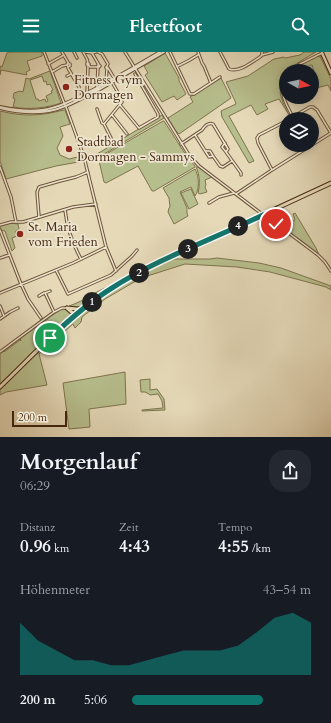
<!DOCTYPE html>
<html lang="de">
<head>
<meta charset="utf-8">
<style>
	:root { --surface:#171b24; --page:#242831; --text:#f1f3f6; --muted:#9ea1a6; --accent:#0f766e }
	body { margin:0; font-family:Cardo,serif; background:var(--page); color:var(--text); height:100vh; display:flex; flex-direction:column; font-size:15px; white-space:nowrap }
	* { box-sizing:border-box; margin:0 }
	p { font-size:13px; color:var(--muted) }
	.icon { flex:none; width:22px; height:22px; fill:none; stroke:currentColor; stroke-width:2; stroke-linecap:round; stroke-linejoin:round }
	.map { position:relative; height:385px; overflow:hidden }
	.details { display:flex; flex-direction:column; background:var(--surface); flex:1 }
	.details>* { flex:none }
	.needle { width:26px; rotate:98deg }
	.tools { position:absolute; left:279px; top:12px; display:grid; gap:8px }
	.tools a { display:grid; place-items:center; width:40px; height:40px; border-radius:50%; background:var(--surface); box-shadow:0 2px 10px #0003; font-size:20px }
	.scale { position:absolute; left:12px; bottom:10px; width:55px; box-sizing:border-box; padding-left:4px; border:2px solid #47280f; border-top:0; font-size:11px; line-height:14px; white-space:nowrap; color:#47280f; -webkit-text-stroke:3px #eee6d1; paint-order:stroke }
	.pin { position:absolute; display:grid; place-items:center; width:34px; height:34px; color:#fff; margin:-17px; border:2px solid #fff; border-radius:50%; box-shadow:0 1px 4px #0007 }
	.km { position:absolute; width:20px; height:20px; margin:-10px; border-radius:50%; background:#222; color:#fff; font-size:11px; line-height:20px; text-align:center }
	.round { display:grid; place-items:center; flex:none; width:42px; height:42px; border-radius:16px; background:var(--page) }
	.head { display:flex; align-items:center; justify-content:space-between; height:68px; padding:0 20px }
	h1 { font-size:22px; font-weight:600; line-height:30px }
	.figures { display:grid; grid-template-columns:repeat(3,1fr); gap:6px; height:68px; padding:4px 20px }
	.figures div { display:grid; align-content:center }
	.figures b { font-size:17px; font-weight:600 }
	.figures small { font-size:11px; font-weight:400 }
	.figures p { font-size:11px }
	.chart { height:112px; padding:8px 20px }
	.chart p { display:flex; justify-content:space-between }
	.chart svg { width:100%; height:72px; margin-top:4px; fill:var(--accent); opacity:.7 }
	ul { padding:0 20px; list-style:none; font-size:13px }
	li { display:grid; grid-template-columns:64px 48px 1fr; align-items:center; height:30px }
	li i { height:10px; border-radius:5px; background:var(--accent) }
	header { display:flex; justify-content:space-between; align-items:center; height:52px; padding:0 20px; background:var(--accent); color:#fff; font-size:18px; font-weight:600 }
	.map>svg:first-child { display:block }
</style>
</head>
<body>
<header><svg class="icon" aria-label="menu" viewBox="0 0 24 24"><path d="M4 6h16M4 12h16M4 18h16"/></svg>Fleetfoot<svg class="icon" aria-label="search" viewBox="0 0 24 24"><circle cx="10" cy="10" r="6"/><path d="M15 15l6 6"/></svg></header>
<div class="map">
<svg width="331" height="385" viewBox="0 0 331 385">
	<rect width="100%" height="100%" fill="#e5d9b8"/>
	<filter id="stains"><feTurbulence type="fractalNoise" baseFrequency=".005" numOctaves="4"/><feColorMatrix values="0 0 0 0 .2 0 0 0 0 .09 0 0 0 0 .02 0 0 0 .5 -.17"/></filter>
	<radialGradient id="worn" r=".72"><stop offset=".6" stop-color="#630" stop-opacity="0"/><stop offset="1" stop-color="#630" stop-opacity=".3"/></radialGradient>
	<!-- green -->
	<path fill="#b7be8d" stroke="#7f734e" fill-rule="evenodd" d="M9,0H42V4L27,9L30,18L26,20L27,23L1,18L0,23V14L2,15L7,1Z
		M304,0H316C306,6 296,11 287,19H286C285,22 283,25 282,28C277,41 283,51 289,63L279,47L265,52L268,57L257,63L251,53L229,64L254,109L249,111L222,65L221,59L236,52L235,49L226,30L248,24L274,7L284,5L285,6L300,3Z
		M165,1L179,26V29L186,42L177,48L174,44L162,50L145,23L148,21L144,14Z
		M320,4L331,27V39L328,33L312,37V19H292C299,12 310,6 320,4Z
		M50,19L61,51C46,56 30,58 13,55L15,47L13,46L14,41L20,39L23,40L26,26L29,27ZM42,24L44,30L46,29L47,33L50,32L53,38L51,39L52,41L46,44L48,49L46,50L45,47L39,49L38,47H36L30,28Z
		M221,26L231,46L179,82L176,79L168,66L193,50L190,45Z
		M64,58H65L70,72L60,75L63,84L57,96L60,103L69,107L82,104L84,109L56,114L6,127L0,109V59C25,65 39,64 64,58Z
		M162,63L164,66L99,105L86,108V106L92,105Z
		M163,69H164L184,100L195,114V115L154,139H152L138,114L106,131L104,130L99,109L101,105Z
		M196,115H199L212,125L205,128L206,133L205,135L207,140L200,142L198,141C200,133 200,123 196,115Z
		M195,117C199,124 200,137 195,144L191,135L180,140L187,156V161L188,164L174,172L168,160L169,156L170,155L169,146L163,136Z
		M191,137L198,152L189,157L181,141Z
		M295,161L316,196L319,203L303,190L281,175L295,168L293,162Z
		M10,171L18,172L19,177L15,180L17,184L12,186L15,196L12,199L5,179L1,178L0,175L1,173Z
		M217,206L259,211L281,216L331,234V238L326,235L270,220L237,215L185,212L141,226L105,247L82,265L81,270L75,276L73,272L39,302L47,333L6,340L0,343V337L51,288L77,264L111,238L134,225L173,207H210Z
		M114,233L83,254L77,255L69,254C85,249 98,237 114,233Z
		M62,257H67L72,261L70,265L0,332V301L3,299L4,300L20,288L21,289L20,286L45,268H47L48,266Z
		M125,320L126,352L89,357L90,375L69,377L63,331Z
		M150,327V338L157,337L164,347L165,358L142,359V358L163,356L162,349L158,342L150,343L149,342L145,340H141L140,328Z"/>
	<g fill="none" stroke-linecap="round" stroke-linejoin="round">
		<!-- stream -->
		<path stroke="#797e75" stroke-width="1" d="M303,19L310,13H312L314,19L312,21"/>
		<!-- minor casing -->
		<g stroke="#6e5439" stroke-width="3.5">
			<path id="minor" d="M44,0L65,53
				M62,0L69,12
				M74,0L77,6
				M83,0L87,7L88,11
				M85,0L92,1L96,0
				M98,0L102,2L108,12L107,14
				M125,0L189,103L199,114L262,162
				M170,0L190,42H194L220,25
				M198,0L202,11L204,14L211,31
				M220,0L229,17C239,21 252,10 260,5L262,3V0
				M92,1L99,13
				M262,3L273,0
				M87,11L89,12L88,13H87Z
				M48,12L64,3
				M67,12H70V14L68,15Z
				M89,13L90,15H97
				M98,13L100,14L99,15H97Z
				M178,14L188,9L198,3
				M68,15V16L79,35V46
				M106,15L107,14V16H106Z
				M108,16L114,26
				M290,19L300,12L322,1
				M52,20L62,14L67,13
				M67,24L71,22
				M286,25C279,41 285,51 293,65
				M106,31L107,16
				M97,35L98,15
				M87,41L88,14
				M120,53L139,76L158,65V62L135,22
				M66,55L84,105L106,195L116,219
				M97,57L102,71L104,72L112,88
				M112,63L127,82
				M289,67L310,55H313L317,58L331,81
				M104,72L122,50L121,46L112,30
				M195,83L209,105L213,104L220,114L223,115L232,109
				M225,91L222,95L226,100
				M181,92L202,78C204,75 208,70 213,72L228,97L226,100L241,121V123
				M206,99H210L213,104
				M0,115L11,145L16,170
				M272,118L258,91L257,86L259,83L261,82L286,69
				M236,142L272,118L331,81
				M209,151L219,145L234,141
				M65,158C67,176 72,191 81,207
				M265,162L270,167L318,203L325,210L331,219
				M39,165L37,140L39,135L60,129L76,125L88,120
				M0,173L11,170H23L73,155L96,152
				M0,178L21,232L28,247L41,266
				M0,206L9,203
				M56,218L68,242L111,223L132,204L137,198
				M50,239L45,241L54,260
				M0,241L73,211L106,195
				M39,244L44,241
				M0,254L4,264
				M0,267L10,260L18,256
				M0,300L54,260L62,256H66"/>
		</g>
		<!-- tertiary casing -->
		<g stroke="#6e5439" stroke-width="4">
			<path id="tertiary" d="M0,55C14,58 28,60 42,58C63,55 80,44 99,35C119,24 140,12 160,0
				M0,56C16,60 32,62 49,59C67,56 83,45 100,37C121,25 143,12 164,0"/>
		</g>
		<!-- secondary casing -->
		<g stroke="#47280f" stroke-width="4.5">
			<path id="secondary" d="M322,1L331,21"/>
		</g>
		<!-- primary casing -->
		<g stroke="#47280f" stroke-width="5">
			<path id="primary" d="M67,256L77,257H81
				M67,256L75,263
				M0,335C27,309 53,281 82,257C106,238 133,224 161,210L331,131"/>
		</g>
		<!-- minor -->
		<use href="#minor" stroke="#eee6d1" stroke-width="1.5"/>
		<!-- tertiary -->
		<use href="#tertiary" stroke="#eee6d1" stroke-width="2"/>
		<!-- secondary -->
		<use href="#secondary" stroke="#eee6d1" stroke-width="2.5"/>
		<!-- primary -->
		<use href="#primary" stroke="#e5d9b8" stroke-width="3"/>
	</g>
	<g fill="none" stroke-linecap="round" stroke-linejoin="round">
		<!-- route casing -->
		<g stroke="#fff" stroke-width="8">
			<path id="route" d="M50,286C69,268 89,250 112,236C159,206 214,187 265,162L267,165L276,172"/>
		</g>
		<!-- route -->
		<use href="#route" stroke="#0f766e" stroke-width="5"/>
	</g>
	<!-- markers -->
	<g fill="#8f2418" stroke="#eee6d1" stroke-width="1.5">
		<circle cx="66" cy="35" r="4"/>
		<circle cx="69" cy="97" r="4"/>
		<circle cx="20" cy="182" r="4"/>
	</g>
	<g text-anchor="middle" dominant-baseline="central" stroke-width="3.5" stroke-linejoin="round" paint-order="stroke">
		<!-- poi labels -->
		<g font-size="13" fill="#47280f" stroke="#eee6d1" text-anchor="start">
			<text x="74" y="28">Fitness Gym<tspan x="74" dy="15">Dormagen</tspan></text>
			<text x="77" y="90">Stadtbad<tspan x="77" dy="15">Dormagen - Sammys</tspan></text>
			<text x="28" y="175">St. Maria<tspan x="28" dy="15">vom Frieden</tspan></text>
		</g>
	</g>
	<rect width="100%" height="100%" filter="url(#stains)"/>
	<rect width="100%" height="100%" fill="url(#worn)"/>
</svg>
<div class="tools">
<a><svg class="needle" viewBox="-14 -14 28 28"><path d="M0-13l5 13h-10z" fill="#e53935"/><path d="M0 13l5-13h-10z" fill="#9ea1a6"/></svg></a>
<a><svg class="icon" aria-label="layers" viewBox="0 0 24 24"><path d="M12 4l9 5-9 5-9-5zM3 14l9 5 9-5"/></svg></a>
</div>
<div class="scale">200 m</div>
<div class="pin" style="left:50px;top:286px;background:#1e9e55"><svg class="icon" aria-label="arrive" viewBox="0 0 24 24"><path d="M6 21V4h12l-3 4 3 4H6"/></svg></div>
<div class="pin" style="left:276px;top:172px;background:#d93025"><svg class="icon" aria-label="check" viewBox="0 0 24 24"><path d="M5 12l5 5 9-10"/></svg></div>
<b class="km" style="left:92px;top:250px">1</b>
<b class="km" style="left:139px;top:221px">2</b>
<b class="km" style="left:188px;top:197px">3</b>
<b class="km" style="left:238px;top:174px">4</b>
</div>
<section class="details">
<div class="head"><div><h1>Morgenlauf</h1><p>06:29</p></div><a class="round"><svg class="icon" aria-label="share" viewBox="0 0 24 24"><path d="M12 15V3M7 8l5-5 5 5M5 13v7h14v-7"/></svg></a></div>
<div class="figures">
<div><p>Distanz</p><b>0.96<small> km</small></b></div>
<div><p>Zeit</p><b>4:43</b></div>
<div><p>Tempo</p><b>4:55<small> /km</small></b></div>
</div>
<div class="chart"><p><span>Höhenmeter</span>43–54 m</p>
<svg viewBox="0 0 160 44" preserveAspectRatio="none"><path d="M0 44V12L10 23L20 29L30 35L40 35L50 38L60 38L70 35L80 32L90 29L100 29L110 29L120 26L130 18L140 9L150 6L160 12V44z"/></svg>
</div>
<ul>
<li><b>200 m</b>5:06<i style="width:73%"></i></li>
</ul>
</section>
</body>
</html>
